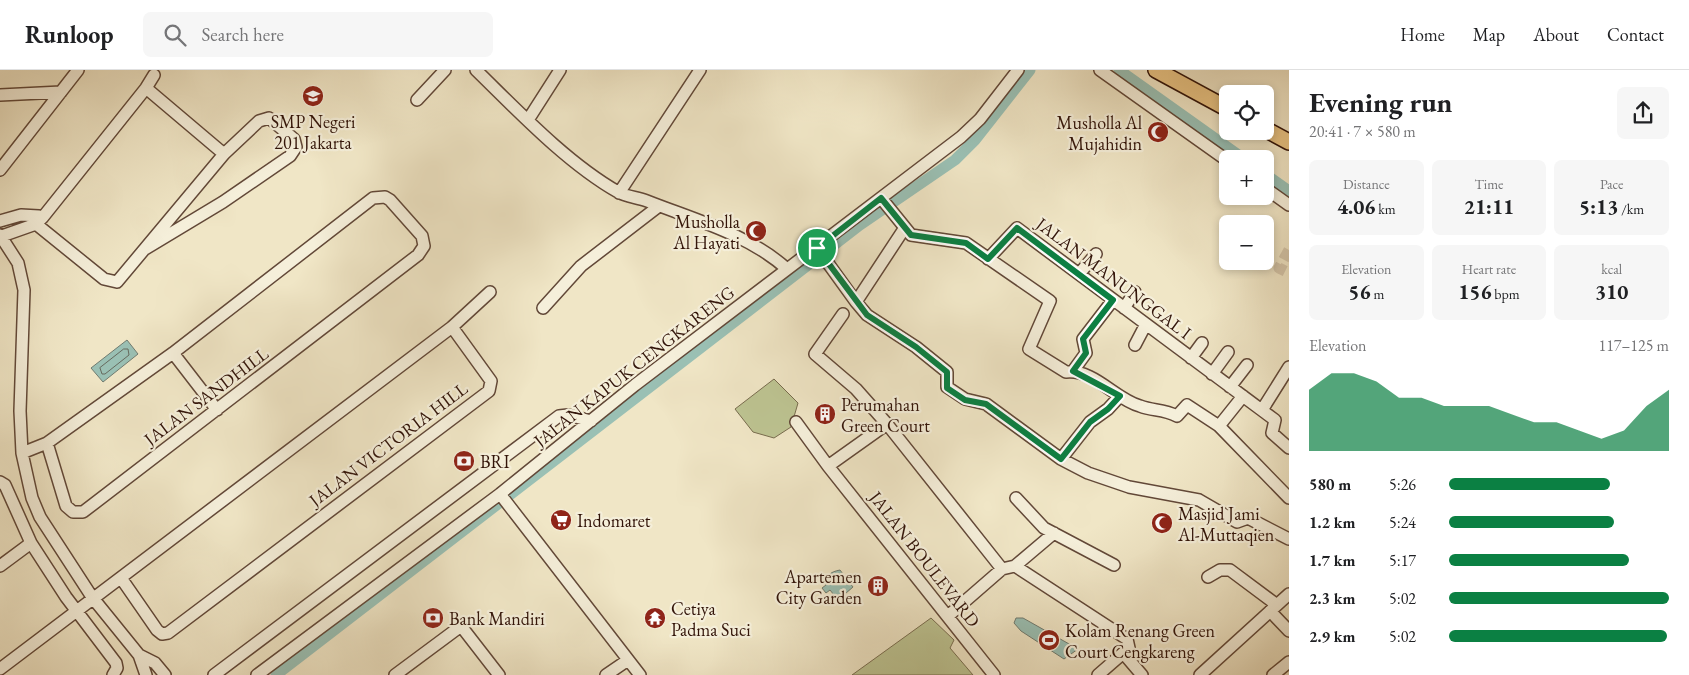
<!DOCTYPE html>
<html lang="en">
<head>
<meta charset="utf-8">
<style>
	:root { --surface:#fff; --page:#f6f6f6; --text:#202124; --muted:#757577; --line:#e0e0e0; --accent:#0b8043 }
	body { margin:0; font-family:"EB Garamond",serif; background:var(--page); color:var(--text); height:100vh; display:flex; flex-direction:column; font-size:19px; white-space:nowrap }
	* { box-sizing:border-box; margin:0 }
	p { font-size:16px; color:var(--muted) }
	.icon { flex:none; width:28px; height:28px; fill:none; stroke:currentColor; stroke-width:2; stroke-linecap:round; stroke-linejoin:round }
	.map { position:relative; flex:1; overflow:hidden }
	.panel { display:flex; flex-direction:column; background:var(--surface); width:400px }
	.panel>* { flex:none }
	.fabs { position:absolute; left:1219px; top:15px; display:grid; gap:10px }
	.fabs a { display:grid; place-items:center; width:55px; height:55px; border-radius:8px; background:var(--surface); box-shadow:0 2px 8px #0003; font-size:25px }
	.pin { position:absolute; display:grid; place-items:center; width:42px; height:42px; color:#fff; margin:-21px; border:2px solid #fff; border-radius:50%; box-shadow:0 1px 5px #0007 }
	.round { display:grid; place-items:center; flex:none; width:52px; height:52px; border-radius:8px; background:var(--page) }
	.overview { display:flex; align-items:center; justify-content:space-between; height:85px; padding:0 20px }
	h1 { font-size:28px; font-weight:700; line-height:38px }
	.metrics { display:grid; grid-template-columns:repeat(3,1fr); gap:8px; height:85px; padding:5px 20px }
	.metrics div { display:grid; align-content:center; border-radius:8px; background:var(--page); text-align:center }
	.metrics b { font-size:21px; font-weight:700 }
	.metrics small { font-size:14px; font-weight:400 }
	.metrics p { font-size:14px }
	.chart { height:140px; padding:10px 20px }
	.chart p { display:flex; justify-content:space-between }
	.chart svg { width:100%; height:90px; margin-top:5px; fill:var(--accent); opacity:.7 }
	ul { padding:0 20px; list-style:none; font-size:16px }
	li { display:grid; grid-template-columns:80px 60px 1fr; align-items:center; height:38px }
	li i { height:12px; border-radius:6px; background:var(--accent) }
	header { display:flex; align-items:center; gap:30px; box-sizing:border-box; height:70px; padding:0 25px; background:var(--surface); border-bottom:1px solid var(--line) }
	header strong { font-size:24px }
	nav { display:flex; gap:28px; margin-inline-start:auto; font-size:18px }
	.search { width:350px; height:45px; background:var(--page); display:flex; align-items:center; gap:12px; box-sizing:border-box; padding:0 18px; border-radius:8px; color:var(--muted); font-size:19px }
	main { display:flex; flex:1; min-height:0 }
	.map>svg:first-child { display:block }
</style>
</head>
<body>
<header>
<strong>Runloop</strong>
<div class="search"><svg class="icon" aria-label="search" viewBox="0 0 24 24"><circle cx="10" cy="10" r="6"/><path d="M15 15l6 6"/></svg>Search here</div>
<nav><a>Home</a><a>Map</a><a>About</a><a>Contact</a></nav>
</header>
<main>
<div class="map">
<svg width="1289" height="605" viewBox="0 0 1289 605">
	<rect width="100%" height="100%" fill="#f0e6c6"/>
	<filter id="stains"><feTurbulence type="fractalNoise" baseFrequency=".004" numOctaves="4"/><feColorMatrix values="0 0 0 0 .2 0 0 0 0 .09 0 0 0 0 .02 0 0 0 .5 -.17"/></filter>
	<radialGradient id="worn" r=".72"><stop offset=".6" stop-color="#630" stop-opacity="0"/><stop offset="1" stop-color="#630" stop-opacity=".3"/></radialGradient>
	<!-- green -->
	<path fill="#bdc492" stroke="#786c4e" d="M774,309L798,333L791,357L774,368L753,362L735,339Z
		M931,548L954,570L950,578L973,605H852Z"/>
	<!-- water -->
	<path fill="#9ac0b4" stroke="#707b70" d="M127,270L138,284L103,312L91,298Z
		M840,500L853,517L838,530L830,520L826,523L822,518L826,515C826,505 830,502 840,500Z
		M1016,548H1023L1078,579L1064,589L1021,561L1014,553Z"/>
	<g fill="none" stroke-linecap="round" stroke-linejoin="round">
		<!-- shore -->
		<path stroke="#666a5e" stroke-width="1" d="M124,279H128L129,285L105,304H102L100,298Z"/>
		<!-- canal -->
		<path stroke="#9ac0b4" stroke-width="11" d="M1119,0L1244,89
			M1265,104L1289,121
			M276,605L860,155L955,90L975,70L1030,0"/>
		<!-- minor-tunnel -->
		<path stroke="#d4c6aa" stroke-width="11" stroke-dasharray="11 5.5" stroke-linecap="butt" d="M1289,180L1279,198L1289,203"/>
		<!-- minor casing -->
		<g stroke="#624838" stroke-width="14">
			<path id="minor" d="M476,0C518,41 567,93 618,122C627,127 637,127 647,131C695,150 748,164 787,199
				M1100,0L1228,91
				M146,18L224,84
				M0,25L61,22
				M417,30L445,0
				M528,50L560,0
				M0,100L78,0
				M1265,118L1289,135
				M619,123L700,0
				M881,128L911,165L966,173L1050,231L1029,279L1066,302C1094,299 1115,329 1140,336C1153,341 1163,339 1177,346L1187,335L1219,356L1289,428
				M33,146L36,154L104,209L117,212L224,84L259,51L269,48L294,69L296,77L290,86L223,132L145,179
				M0,151L21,145L39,146
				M904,159L856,232L867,245L916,277L947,302V317L965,329L986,334L1061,389L1088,403L1129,417L1199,430L1237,452L1248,448L1289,469
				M0,165L18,193L24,220L20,341L22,383L32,428L40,447L92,527L139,585L146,605
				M2,166L36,154L43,147L146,18L154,5
				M817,178L856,232
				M988,189L1017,158L1275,350L1272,363L1289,378
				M1079,204L1096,184
				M543,238L581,196L659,136
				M1124,238L1135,222
				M843,244L815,284L856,319L887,354
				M452,257L490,222
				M1135,275L1146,254
				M173,283L217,340
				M1191,288L1202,273
				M1073,301L1086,283L1083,269L1113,230
				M1212,304L1228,282
				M1230,317L1247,295
				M1262,340L1289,297
				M796,352L828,396L994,605
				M1219,356L1243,326
				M22,383L47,373L173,283L373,128L385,127L390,130L422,166L424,176L418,185L83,442H73L66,436L47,373
				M1061,389L1090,352L1108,339L1120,326
				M828,396L887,354L1002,499
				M0,412L5,415L31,473L66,527L116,593L117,598L113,605
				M500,424L640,605
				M1016,428L1044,458L1114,495
				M0,496L31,473
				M1015,496L1127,569L1129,578L1098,605
				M1208,507L1220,500H1230L1277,535
				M1270,541L1289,561
				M948,546L1002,499L1015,496L1054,463
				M1124,584L1142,605
				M139,585L155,593L165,605
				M0,599L452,257L491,311L489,321L168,563L162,564L157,560L121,508
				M214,605L559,346L568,345L591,351
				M257,605L500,424L635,315L961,67L980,49L1018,0
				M395,605L461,556L499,605
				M606,605L628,590
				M1200,605L1289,524
				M1273,605L1289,592"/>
		</g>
		<!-- major casing -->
		<g stroke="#321409" stroke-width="18">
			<path id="major" d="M1156,0L1228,39
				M1265,59L1289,72"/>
		</g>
		<!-- minor -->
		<use href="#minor" stroke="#f5efda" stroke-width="11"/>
		<!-- major -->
		<use href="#major" stroke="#e8c383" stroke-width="15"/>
	</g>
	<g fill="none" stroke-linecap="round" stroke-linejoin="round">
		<!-- route casing -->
		<g stroke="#fff" stroke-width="10">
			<path id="route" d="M881,128L911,165L966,173L988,189L1017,158L1113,230L1083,269L1086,283L1073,301L1120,326L1108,339L1090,352L1061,389L986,334L965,330L947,318V302L916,277L867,245L817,178Z"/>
		</g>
		<!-- route -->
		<use href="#route" stroke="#0b8043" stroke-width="6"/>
	</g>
	<!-- icons -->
	<defs>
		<g id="school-disc" transform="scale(1.125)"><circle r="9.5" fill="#8f2418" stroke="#f5efda"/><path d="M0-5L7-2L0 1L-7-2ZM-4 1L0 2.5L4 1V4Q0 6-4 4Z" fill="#fff"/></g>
		<g id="mosque-disc" transform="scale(1.125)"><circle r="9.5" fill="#8f2418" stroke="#f5efda"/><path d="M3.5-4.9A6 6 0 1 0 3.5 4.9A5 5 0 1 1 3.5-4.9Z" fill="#fff"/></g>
		<g id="building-disc" transform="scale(1.125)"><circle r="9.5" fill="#8f2418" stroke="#f5efda"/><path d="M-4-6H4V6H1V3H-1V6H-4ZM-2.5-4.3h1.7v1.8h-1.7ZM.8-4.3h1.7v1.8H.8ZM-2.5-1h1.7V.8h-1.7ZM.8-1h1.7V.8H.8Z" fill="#fff"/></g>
		<g id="bank-disc" transform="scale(1.125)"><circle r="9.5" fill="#8f2418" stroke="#f5efda"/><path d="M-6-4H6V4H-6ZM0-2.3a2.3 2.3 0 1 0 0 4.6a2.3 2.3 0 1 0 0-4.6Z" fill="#fff"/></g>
		<g id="supermarket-disc" transform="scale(1.125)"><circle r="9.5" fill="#8f2418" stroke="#f5efda"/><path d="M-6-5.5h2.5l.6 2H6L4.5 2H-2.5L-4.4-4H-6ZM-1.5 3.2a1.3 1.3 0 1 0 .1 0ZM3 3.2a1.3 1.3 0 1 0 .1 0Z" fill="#fff"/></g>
		<g id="temple-disc" transform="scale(1.125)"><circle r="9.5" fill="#8f2418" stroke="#f5efda"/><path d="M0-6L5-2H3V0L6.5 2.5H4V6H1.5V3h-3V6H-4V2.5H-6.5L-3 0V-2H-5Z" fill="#fff"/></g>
		<g id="stadium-disc" transform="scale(1.125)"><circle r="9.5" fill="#8f2418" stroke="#f5efda"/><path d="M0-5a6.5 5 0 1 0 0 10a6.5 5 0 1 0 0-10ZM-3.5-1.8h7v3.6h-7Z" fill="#fff"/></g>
	</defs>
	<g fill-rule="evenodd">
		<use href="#school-disc" x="313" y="26"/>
		<use href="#mosque-disc" x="1158" y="62"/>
		<use href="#mosque-disc" x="756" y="161"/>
		<use href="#building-disc" x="825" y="344"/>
		<use href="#bank-disc" x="464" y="391"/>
		<use href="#supermarket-disc" x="561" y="450"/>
		<use href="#mosque-disc" x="1162" y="453"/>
		<use href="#building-disc" x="878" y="516"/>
		<use href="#bank-disc" x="433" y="548"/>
		<use href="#temple-disc" x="655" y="548"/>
		<use href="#stadium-disc" x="1049" y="570"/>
	</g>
	<g text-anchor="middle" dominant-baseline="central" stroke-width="4.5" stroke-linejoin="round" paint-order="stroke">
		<!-- poi labels -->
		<g font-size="18" fill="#321409" stroke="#f5efda" text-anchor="start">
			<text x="313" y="51" text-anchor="middle">SMP Negeri<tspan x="313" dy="21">201 Jakarta</tspan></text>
			<text x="1142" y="52" text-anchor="end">Musholla Al<tspan x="1142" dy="21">Mujahidin</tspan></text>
			<text x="740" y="151" text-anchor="end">Musholla<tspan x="740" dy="21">Al Hayati</tspan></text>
			<text x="841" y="334">Perumahan<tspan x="841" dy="21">Green Court</tspan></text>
			<text x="480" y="391">BRI</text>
			<text x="1178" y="443">Masjid Jami<tspan x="1178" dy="21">Al-Muttaqien</tspan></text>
			<text x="577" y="450">Indomaret</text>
			<text x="862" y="506" text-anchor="end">Apartemen<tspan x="862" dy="21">City Garden</tspan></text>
			<text x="671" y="538">Cetiya<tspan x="671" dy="21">Padma Suci</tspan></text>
			<text x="449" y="548">Bank Mandiri</text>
			<text x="1065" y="560">Kolam Renang Green<tspan x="1065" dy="21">Court Cengkareng</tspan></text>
		</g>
		<!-- street labels -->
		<g font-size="18" fill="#321409" stroke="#f5efda">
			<text transform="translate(1114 208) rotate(37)">JALAN MANUNGGAL I</text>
			<text transform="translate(634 296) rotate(-38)">JALAN KAPUK CENGKARENG</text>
			<text transform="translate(206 326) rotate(-37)">JALAN SANDHILL</text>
			<text transform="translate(388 374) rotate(-37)">JALAN VICTORIA HILL</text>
			<text transform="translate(925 489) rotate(52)">JALAN BOULEVARD</text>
		</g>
	</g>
	<rect width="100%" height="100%" filter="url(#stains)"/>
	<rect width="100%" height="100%" fill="url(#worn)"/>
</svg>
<div class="fabs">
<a><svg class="icon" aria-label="locate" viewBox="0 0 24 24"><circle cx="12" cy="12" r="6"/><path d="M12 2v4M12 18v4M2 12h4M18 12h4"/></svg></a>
<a>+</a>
<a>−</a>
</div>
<div class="pin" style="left:817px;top:178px;background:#1e9e55"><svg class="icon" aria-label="arrive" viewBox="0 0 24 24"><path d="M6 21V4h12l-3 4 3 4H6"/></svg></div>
</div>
<section class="panel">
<div class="overview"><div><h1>Evening run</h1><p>20:41 · 7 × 580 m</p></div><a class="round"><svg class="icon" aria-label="share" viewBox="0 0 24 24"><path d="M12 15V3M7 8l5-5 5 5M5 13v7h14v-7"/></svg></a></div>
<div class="metrics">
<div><p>Distance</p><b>4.06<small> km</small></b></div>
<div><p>Time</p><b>21:11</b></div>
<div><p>Pace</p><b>5:13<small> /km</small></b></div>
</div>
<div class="metrics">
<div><p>Elevation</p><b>56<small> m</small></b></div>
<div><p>Heart rate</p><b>156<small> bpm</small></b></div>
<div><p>kcal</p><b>310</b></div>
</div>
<div class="chart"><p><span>Elevation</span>117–125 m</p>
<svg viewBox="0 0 160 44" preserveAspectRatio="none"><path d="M0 44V14L10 6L20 6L30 10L40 18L50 18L60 22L70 22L80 22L90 26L100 30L110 30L120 34L130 38L140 34L150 22L160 14V44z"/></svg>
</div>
<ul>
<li><b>580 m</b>5:26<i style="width:73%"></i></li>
<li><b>1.2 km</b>5:24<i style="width:75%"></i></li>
<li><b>1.7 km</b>5:17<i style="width:82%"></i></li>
<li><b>2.3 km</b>5:02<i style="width:100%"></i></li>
<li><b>2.9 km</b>5:02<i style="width:99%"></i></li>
</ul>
</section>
</main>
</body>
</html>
